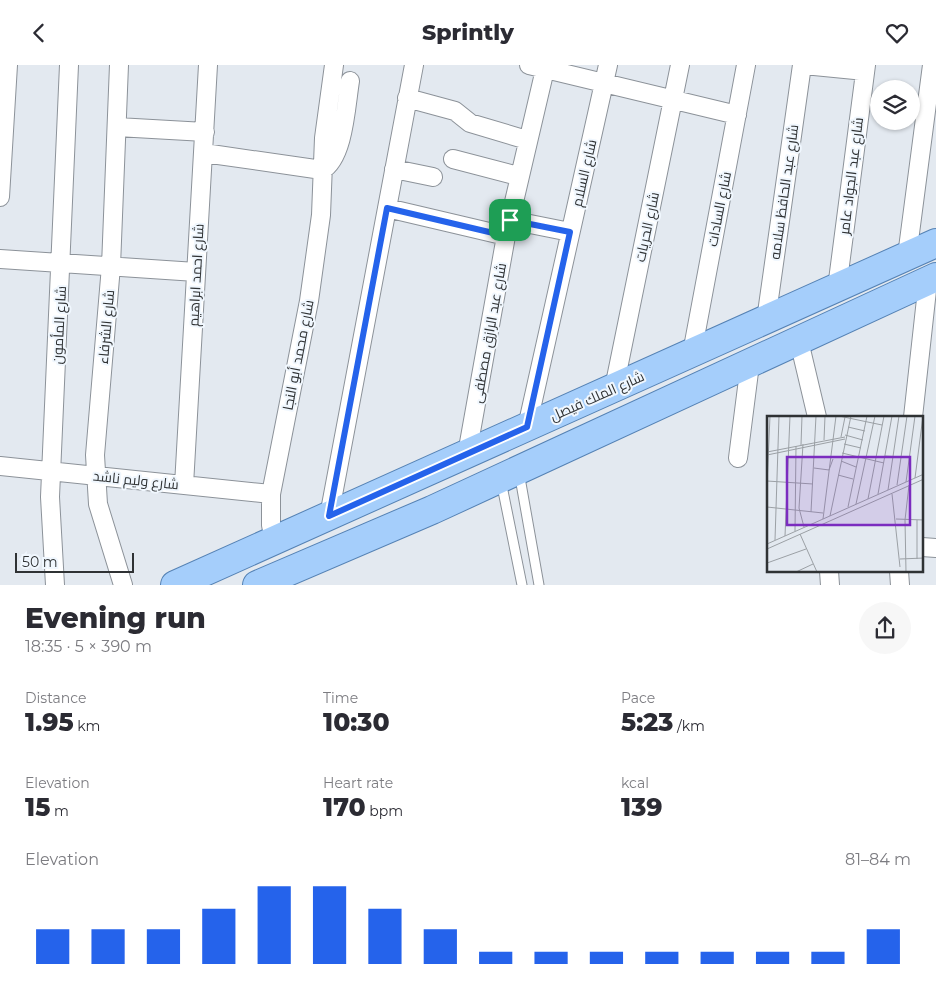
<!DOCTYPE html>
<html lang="en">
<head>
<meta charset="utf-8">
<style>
	:root { --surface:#fff; --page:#f7f7f7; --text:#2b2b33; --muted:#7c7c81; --accent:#2563eb }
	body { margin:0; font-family:Montserrat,Cairo,sans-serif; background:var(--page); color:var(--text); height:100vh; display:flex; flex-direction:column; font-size:19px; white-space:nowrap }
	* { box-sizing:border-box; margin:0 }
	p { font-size:16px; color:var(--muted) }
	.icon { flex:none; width:28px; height:28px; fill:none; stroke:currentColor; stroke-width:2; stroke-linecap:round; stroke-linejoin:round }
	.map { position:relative; height:520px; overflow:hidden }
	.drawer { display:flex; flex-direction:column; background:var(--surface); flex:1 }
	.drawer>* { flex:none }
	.controls { position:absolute; left:870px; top:15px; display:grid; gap:10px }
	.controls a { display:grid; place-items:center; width:50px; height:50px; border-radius:50%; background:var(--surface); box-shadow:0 1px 4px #0004; font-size:25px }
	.scale { position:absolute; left:15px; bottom:12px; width:119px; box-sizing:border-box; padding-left:5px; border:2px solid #2f3234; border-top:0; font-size:14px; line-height:18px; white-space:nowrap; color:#2f3234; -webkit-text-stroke:4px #f0f7fe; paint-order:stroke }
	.pin { position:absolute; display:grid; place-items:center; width:42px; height:42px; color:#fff; margin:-21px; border-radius:10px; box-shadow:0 2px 8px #0006 }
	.round { display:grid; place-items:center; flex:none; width:52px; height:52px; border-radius:26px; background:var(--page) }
	.headline { display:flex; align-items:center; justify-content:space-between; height:85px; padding:0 25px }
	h1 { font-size:28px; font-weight:800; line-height:38px }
	.metrics { display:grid; grid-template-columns:repeat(3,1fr); gap:8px; height:85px; padding:5px 25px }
	.metrics div { display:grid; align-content:center }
	.metrics b { font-size:25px; font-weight:800 }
	.metrics small { font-size:14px; font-weight:400 }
	.metrics p { font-size:14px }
	.chart { height:140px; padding:10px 25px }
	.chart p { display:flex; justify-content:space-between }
	.chart svg { width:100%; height:90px; margin-top:5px; stroke:var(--accent); stroke-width:6 }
	header { display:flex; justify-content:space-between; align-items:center; height:65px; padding:0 25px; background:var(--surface); font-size:22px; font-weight:800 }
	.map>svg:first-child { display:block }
</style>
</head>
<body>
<header><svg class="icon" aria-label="back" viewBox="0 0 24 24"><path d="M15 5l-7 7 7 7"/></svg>Sprintly<svg class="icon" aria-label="heart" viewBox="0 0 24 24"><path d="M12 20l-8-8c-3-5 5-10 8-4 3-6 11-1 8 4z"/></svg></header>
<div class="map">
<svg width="936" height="520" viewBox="0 0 936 520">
	<rect width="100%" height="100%" fill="#e3e9f0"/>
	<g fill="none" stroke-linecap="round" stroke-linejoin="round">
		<!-- lane casing -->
		<g stroke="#8c9299" stroke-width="11">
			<path id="lane" d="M519,407L539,520
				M501,416L522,520"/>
		</g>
		<!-- street casing -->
		<g stroke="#8c9299" stroke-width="20">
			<path id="street" d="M119,0L111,201L95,390L98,439L123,520
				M529,0L737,50
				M804,0L865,6
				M407,33L455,46L470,58L527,75
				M117,62L205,67
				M204,88L322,105C344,93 346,40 350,16
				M453,94L518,111
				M394,104L433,112
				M0,132L8,0
				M387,143L506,171
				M510,155L570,167
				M907,191L932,0
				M0,194L196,207
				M837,223L866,0
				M766,255L802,0
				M799,276L817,352
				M692,288L746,0
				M614,323L680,0
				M913,352L928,216
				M527,362L608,0
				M467,389L506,171L546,0
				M738,393L750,299
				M0,401L271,429
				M184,420L208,0
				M329,451L414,0
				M274,475L271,460V429L309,236L321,150L324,73L334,0
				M922,482L936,483
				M829,506L830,520
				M899,506L900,520
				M55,520L50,432L69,0"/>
		</g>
		<!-- primary casing -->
		<g stroke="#5582b4" stroke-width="30">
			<path id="primary" d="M175,520L936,178
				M257,520L432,445L936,212"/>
		</g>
		<!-- lane -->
		<use href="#lane" stroke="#fff" stroke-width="9"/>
		<!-- street -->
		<use href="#street" stroke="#fff" stroke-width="18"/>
		<!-- primary -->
		<use href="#primary" stroke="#a5cefb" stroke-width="28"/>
	</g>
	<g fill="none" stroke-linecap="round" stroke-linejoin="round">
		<!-- route casing -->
		<g stroke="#fff" stroke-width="10">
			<path id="route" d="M387,143L506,171L510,155L570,167L527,362L329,451Z"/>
		</g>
		<!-- route -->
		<use href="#route" stroke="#2563eb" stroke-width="6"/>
	</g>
	<g text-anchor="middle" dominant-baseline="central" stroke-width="4" stroke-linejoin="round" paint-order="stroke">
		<!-- street labels -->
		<g font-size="14" fill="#2f3234" stroke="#f0f7fe">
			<text transform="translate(584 108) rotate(-77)">شارع السلام</text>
			<text transform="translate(851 111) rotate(-83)">شارع عبد الجواد عامر</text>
			<text transform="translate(784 127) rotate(-82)">شارع عبد الحافظ سلامه</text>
			<text transform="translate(719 144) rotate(-79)">شارع السادات</text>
			<text transform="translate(647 162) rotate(-78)">شارع الحريات</text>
			<text transform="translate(196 210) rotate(-87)">شارع احمد ابراهيم</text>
			<text transform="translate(59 260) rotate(-87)">شارع المأمون</text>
			<text transform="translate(106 262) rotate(-85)">شارع الشرفاء</text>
			<text transform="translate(489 268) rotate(-80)">شارع عبد الرازق مصطفى</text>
			<text transform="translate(298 290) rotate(-79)">شارع محمد أبو النجا</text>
			<text transform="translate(597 331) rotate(-24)">شارع الملك فيصل</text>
			<text transform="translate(136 415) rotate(6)">شارع وليم ناشد</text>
		</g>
	</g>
	<!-- overview -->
	<g transform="translate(767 351)">
		<rect width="156" height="156" fill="#e3e9f0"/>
		<path fill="none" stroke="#9ba0a5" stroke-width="1" d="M72,0L115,9M81,11L98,15M78,19L96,24M74,21L78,1M57,24L58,0M36,28L32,92L37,111M77,28L94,32M34,29L35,0M0,36L78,21M75,37L117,47M0,39L78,23M118,40L134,41M74,45L89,51M47,52L62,54L66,43M71,59L86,63M148,62L156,0M0,65L46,68M139,66L148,0M0,69L3,0M130,69L140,0M121,74L132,0M111,78L125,0M125,78L133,151M101,83L117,0M89,88L108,0M0,91L56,97M81,91L100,0M44,96L49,0M63,100L84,0M56,103L69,0M129,103L157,104M150,104V143M28,115L29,30M33,118L50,156M18,120L23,0M8,124L12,0M0,128L157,58M0,133L157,63M133,143L157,142M0,147L39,133M29,156L46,148M139,156L138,104L142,69"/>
		<path fill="#7b2cbf" fill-opacity="0.15" stroke="#7b2cbf" stroke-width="2.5" d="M20,41H143V109H20Z"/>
		<rect width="156" height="156" fill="none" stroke="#2f3234" stroke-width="2.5"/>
	</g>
</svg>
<div class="controls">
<a><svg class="icon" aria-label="layers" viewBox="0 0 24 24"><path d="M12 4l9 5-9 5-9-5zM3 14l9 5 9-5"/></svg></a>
</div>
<div class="scale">50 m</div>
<div class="pin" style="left:510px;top:155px;background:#1e9e55"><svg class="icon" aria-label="arrive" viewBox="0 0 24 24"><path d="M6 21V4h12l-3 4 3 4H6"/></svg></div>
</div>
<section class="drawer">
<div class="headline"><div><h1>Evening run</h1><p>18:35 · 5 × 390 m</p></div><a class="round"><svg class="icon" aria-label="share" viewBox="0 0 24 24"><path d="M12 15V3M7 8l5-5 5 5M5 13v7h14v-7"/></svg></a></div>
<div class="metrics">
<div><p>Distance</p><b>1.95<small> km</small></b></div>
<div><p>Time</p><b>10:30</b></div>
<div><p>Pace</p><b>5:23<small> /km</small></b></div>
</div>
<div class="metrics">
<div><p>Elevation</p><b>15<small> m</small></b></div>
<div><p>Heart rate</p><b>170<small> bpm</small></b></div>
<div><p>kcal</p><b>139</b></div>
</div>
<div class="chart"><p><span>Elevation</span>81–84 m</p>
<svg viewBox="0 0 160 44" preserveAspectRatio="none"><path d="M5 44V27M15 44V27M25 44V27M35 44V17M45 44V6M55 44V6M65 44V17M75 44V27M85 44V38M95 44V38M105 44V38M115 44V38M125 44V38M135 44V38M145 44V38M155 44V27"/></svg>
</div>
</section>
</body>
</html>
